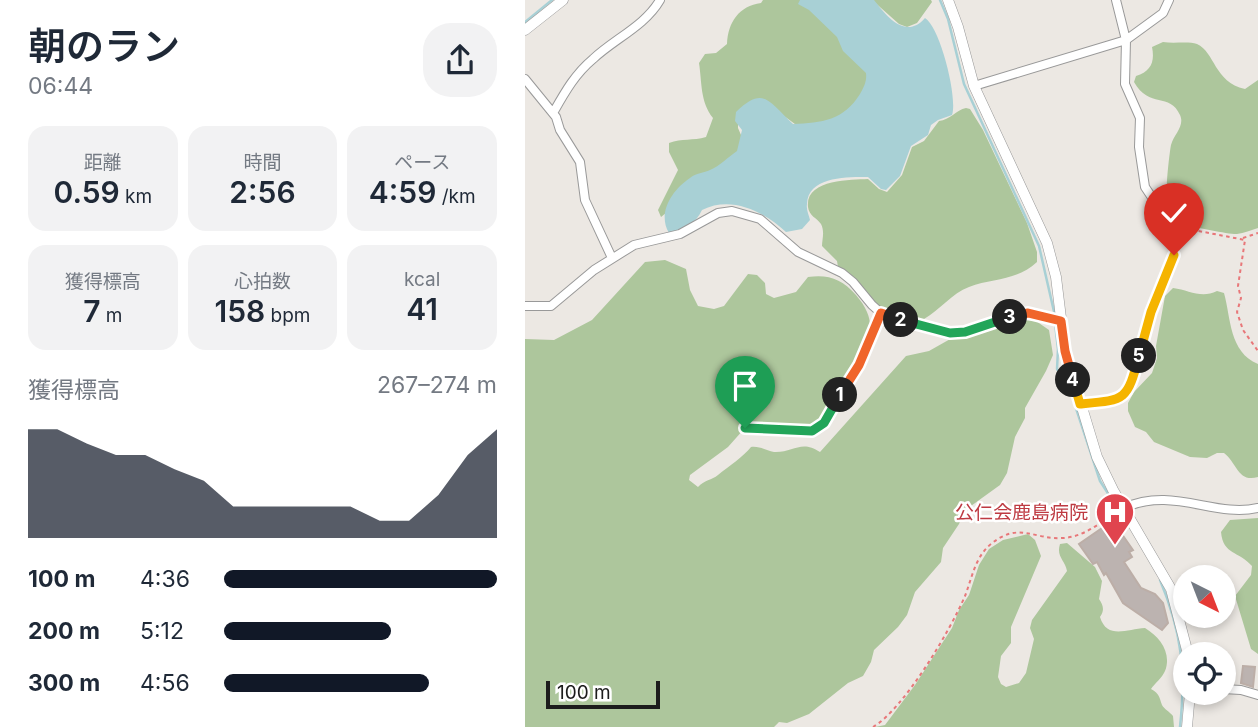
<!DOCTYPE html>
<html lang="ja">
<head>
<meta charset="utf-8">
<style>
	:root { --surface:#fff; --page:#f2f2f3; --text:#1f2937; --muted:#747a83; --accent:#111827 }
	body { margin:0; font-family:Inter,"Noto Sans JP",sans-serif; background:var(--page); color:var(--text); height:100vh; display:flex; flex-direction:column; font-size:26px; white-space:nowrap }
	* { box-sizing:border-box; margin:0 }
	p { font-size:23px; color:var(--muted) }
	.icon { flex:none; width:38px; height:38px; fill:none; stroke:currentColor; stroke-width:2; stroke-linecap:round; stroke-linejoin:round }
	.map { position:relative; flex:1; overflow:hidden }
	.sheet { display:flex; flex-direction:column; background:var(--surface); width:525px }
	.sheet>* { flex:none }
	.needle { width:46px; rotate:138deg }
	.tools { position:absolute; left:648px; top:565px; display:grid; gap:14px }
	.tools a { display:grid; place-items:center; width:63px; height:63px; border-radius:50%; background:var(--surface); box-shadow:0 4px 10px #0003; font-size:35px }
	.scale { position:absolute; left:21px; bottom:18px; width:114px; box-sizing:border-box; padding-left:7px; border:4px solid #1c1c1c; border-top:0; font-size:19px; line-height:24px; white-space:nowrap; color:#1c1c1c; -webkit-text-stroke:5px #fff; paint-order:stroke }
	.pin { position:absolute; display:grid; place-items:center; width:60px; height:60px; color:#fff; margin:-72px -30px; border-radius:50% 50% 50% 0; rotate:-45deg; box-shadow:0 0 7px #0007 }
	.pin .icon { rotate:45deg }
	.km { position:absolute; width:35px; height:35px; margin:-18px; border-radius:50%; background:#222; color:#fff; font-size:19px; line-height:35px; text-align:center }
	.round { display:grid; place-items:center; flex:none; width:74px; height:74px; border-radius:28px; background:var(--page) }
	.headline { display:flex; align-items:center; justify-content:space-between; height:119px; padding:0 28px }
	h1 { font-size:38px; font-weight:600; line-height:52px }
	.figures { display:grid; grid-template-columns:repeat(3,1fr); gap:10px; height:119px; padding:7px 28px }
	.figures div { display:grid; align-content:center; border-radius:18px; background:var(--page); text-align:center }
	.figures b { font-size:30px; font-weight:600 }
	.figures small { font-size:19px; font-weight:400 }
	.figures p { font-size:19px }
	.chart { height:196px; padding:14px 28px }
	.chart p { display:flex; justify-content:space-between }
	.chart svg { width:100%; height:126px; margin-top:7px; fill:var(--accent); opacity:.7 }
	ul { padding:0 28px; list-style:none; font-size:23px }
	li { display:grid; grid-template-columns:112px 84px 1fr; align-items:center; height:52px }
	li i { height:18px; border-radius:9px; background:var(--accent) }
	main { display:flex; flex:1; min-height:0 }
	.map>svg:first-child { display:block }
</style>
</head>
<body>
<main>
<section class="sheet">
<div class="headline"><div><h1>朝のラン</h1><p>06:44</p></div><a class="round"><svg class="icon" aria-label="share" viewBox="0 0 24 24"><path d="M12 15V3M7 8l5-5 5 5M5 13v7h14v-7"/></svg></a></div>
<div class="figures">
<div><p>距離</p><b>0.59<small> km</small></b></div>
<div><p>時間</p><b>2:56</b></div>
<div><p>ペース</p><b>4:59<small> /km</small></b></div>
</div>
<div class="figures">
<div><p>獲得標高</p><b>7<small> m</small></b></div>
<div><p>心拍数</p><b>158<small> bpm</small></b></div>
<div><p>kcal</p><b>41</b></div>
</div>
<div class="chart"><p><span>獲得標高</span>267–274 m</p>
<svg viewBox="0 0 160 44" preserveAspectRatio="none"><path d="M0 44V6L10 6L20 11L30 15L40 15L50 20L60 24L70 33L80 33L90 33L100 33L110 33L120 38L130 38L140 29L150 15L160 6V44z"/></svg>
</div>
<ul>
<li><b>100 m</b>4:36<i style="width:100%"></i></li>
<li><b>200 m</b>5:12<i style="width:61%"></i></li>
<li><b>300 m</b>4:56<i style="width:75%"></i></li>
</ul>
</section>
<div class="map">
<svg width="733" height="727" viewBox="0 0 733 727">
	<rect width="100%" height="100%" fill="#ece8e3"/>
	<!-- forest -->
	<path fill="#adc69c" d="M238,0H278L339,65L344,81L326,111L311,119L274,127L244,105L213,116V128L219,142L213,154L136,217L133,210L153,170L144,152V143C157,138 168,141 181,137L188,118C175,102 177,82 174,63L180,54L191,53L202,44C203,22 214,6 236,3Z
		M347,0H406L407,2L392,23L382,27L374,24Z
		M638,42C649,44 663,41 672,44C690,52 689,82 720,89L733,80V228C726,230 719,233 712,234C708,235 667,227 664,225C658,221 644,195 642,188C641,184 645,149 646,145C649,134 660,126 655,115C645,92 624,109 609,82L611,76C626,71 630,62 627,47Z
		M441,108L445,109L458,130L502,223L512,252V262C492,281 468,278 444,287C427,293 415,310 399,319L391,320L361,312L353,307L329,277L313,267L312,261L297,246C297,239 300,232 296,224C292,218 284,216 283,207C280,179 326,180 343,179L354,189L362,192L377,175L387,147L399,141L414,121C425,120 431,110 441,108Z
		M140,260L161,269L165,290L173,306L189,309L199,306L223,274L232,275L240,283L241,294L249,298L271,292L283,277C303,274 317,279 331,295C361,330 337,350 317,382C309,395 303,408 296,421L288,426L271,429L251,427L241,431L219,429L203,447L165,475L164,480L173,487C179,480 187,480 193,475C203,467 219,456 226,447C236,446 241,451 249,452C268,453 276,439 295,452L381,356L404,351L427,338L450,335L499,320L511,321L524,330L528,355L521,371L500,408V418L490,437L482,473L475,485L439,511L434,524L418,548L416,562L390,592L382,615L373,627L349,650L346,662L338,676L323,683L284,714L262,723L254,722L249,727H0V339L29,340L67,320L120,262Z
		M648,288C664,290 676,299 692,291L699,293C706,318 704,352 733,364V477C713,483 712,463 699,453H692L682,458L665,457L629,442L621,432L610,427L603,411V403L609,392L627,373L632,358L631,346L640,296Z
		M733,518V654L726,649L710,596L726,575L727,566C714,551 698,555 696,532L705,520Z
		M503,534L510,540L516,556L486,627V643L476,656L473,677L476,684L481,687L494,683L501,673L509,639L505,628L507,620L542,571C540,560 531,557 535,544L542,543L570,567L577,581L574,599C578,605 580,610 575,617C582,640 602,629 620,628C635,637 647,653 640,671C637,678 630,683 626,689C635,694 634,697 637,705C639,709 645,712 648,716L649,727H350L360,725L390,685L427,628L434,610L444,595L454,565L464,549L478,540Z"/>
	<!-- water -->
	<path fill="#a8d0d5" d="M275,0H349C362,17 381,40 400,18C415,27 433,98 427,115L413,120L406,125L403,135L386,146L375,176L361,190L356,189L343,177C323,177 283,176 282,204C281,210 284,215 285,220L277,229L261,232C239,212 207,195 177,210C171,224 158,229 144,233C132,213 147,190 165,178C171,173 179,173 185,170C195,166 203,157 212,151L217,130L210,121L211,112C239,85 244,102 268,124C297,123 319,120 335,94C339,87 342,81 341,73L318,51L312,37L284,10L273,4Z"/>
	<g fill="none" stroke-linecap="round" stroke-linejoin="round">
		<!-- stream -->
		<path stroke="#a8d0d5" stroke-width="2.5" d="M415,0L423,19L439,84L514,246L530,316
			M0,22L27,0
			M530,323L533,349L532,369L544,387L575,481L604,526
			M635,580C657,632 661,672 655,727"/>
	</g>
	<!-- building -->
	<path fill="#bcb3b0" stroke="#bcaea7" stroke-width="2" d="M590,519L597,528L594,530L608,550L604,552L607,557L599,562L616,588L630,594L638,603L643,623L637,630L598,603L581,573L579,575L572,562L568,564L554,544Z
		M718,666L730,667L728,687L716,683Z"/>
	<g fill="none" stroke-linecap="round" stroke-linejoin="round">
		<!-- minor casing -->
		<g stroke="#999" stroke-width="10">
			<path id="minor" d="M0,79L31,117L35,130L55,162L60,200L87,258
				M449,86L601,40L638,13L644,0
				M28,113C40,92 50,74 68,59C89,39 120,26 135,0
				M0,306H26L69,270L109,245L155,234L193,213L207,211L235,219L273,252L317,273L328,282L347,305L356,313L366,317L425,333L440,332L493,314L503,313L536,321
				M555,404C575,402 591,403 605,388L627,312L649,255V241L644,223L620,187L614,147L615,118L600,84L601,40L591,0
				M599,508C648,486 689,518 733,508
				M698,689L716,690L733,695"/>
		</g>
		<!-- tertiary casing -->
		<g stroke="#999" stroke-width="11">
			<path id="tertiary" d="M423,0L433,27L449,86L522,243L531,277L540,351L572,457L588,490L646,589L663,654
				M0,30L38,0
				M662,727L665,693"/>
		</g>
		<!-- path -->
		<path stroke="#e87779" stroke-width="2" stroke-dasharray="3.5 3.5" stroke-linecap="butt" d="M653,227L720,240L713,286L716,298L712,312L718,330L733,351
			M718,238L733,233
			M217,432L223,427C240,429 271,435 288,431C308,425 344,341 353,321
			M348,727C379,709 425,631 440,596C447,578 450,557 466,544C494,521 509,540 538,538C558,537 574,524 590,513"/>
		<!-- minor -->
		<use href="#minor" stroke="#fff" stroke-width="8"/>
		<!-- tertiary -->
		<use href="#tertiary" stroke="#fff" stroke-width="10"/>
	</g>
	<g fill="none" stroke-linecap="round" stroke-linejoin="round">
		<!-- split-1 casing -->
		<g stroke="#fff" stroke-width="14">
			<path id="split-1" d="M220,428L287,431L299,423L315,395"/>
		</g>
		<!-- split-2 casing -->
		<g stroke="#fff" stroke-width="14">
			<path id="split-2" d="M315,395L334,365L356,313L376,320"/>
		</g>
		<!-- split-3 casing -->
		<g stroke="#fff" stroke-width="14">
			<path id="split-3" d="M376,320L425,333L440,332L485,317"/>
		</g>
		<!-- split-4 casing -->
		<g stroke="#fff" stroke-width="14">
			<path id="split-4" d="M485,317L503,313L536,321L540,351L548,380"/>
		</g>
		<!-- split-5 casing -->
		<g stroke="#fff" stroke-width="14">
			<path id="split-5" d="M548,380L555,404C601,400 602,401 614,356"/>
		</g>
		<!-- split-6 casing -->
		<g stroke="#fff" stroke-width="14">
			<path id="split-6" d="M614,356L626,312L649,255"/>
		</g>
		<!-- split-1 -->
		<use href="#split-1" stroke="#22a559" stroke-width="9"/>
		<!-- split-2 -->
		<use href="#split-2" stroke="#f0652b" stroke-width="9"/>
		<!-- split-3 -->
		<use href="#split-3" stroke="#22a559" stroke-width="9"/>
		<!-- split-4 -->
		<use href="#split-4" stroke="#f0652b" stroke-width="9"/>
		<!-- split-5 -->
		<use href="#split-5" stroke="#f5b400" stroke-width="9"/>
		<!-- split-6 -->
		<use href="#split-6" stroke="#f5b400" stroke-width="9"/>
	</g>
	<!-- icons -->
	<defs>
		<g id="hospital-pin" transform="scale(2.0125)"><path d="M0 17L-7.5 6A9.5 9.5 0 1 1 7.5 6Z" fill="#e0444e" stroke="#fff"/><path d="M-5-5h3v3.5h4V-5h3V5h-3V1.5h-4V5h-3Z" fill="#fff"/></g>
	</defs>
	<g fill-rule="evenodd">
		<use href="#hospital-pin" x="590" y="512"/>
	</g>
	<g text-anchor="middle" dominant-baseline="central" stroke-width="5" stroke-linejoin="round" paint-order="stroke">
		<!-- health labels -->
		<g font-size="19" fill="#be3a42" stroke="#fff" text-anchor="end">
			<text x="563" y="512">公仁会鹿島病院</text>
		</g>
	</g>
</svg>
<div class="tools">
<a><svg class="needle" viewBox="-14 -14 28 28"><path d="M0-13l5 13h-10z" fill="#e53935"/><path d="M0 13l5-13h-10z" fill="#747a83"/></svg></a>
<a><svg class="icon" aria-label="locate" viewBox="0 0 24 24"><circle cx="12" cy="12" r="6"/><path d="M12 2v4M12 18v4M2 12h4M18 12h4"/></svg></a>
</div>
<div class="scale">100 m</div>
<div class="pin" style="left:220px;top:428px;background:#1e9e55"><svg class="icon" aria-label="arrive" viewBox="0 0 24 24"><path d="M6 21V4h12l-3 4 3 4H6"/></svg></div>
<div class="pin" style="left:649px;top:255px;background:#d93025"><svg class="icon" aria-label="check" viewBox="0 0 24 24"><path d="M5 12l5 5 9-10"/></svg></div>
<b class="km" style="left:315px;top:395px">1</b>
<b class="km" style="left:376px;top:320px">2</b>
<b class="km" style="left:485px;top:317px">3</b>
<b class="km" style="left:548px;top:380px">4</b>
<b class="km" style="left:614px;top:356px">5</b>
</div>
</main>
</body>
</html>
